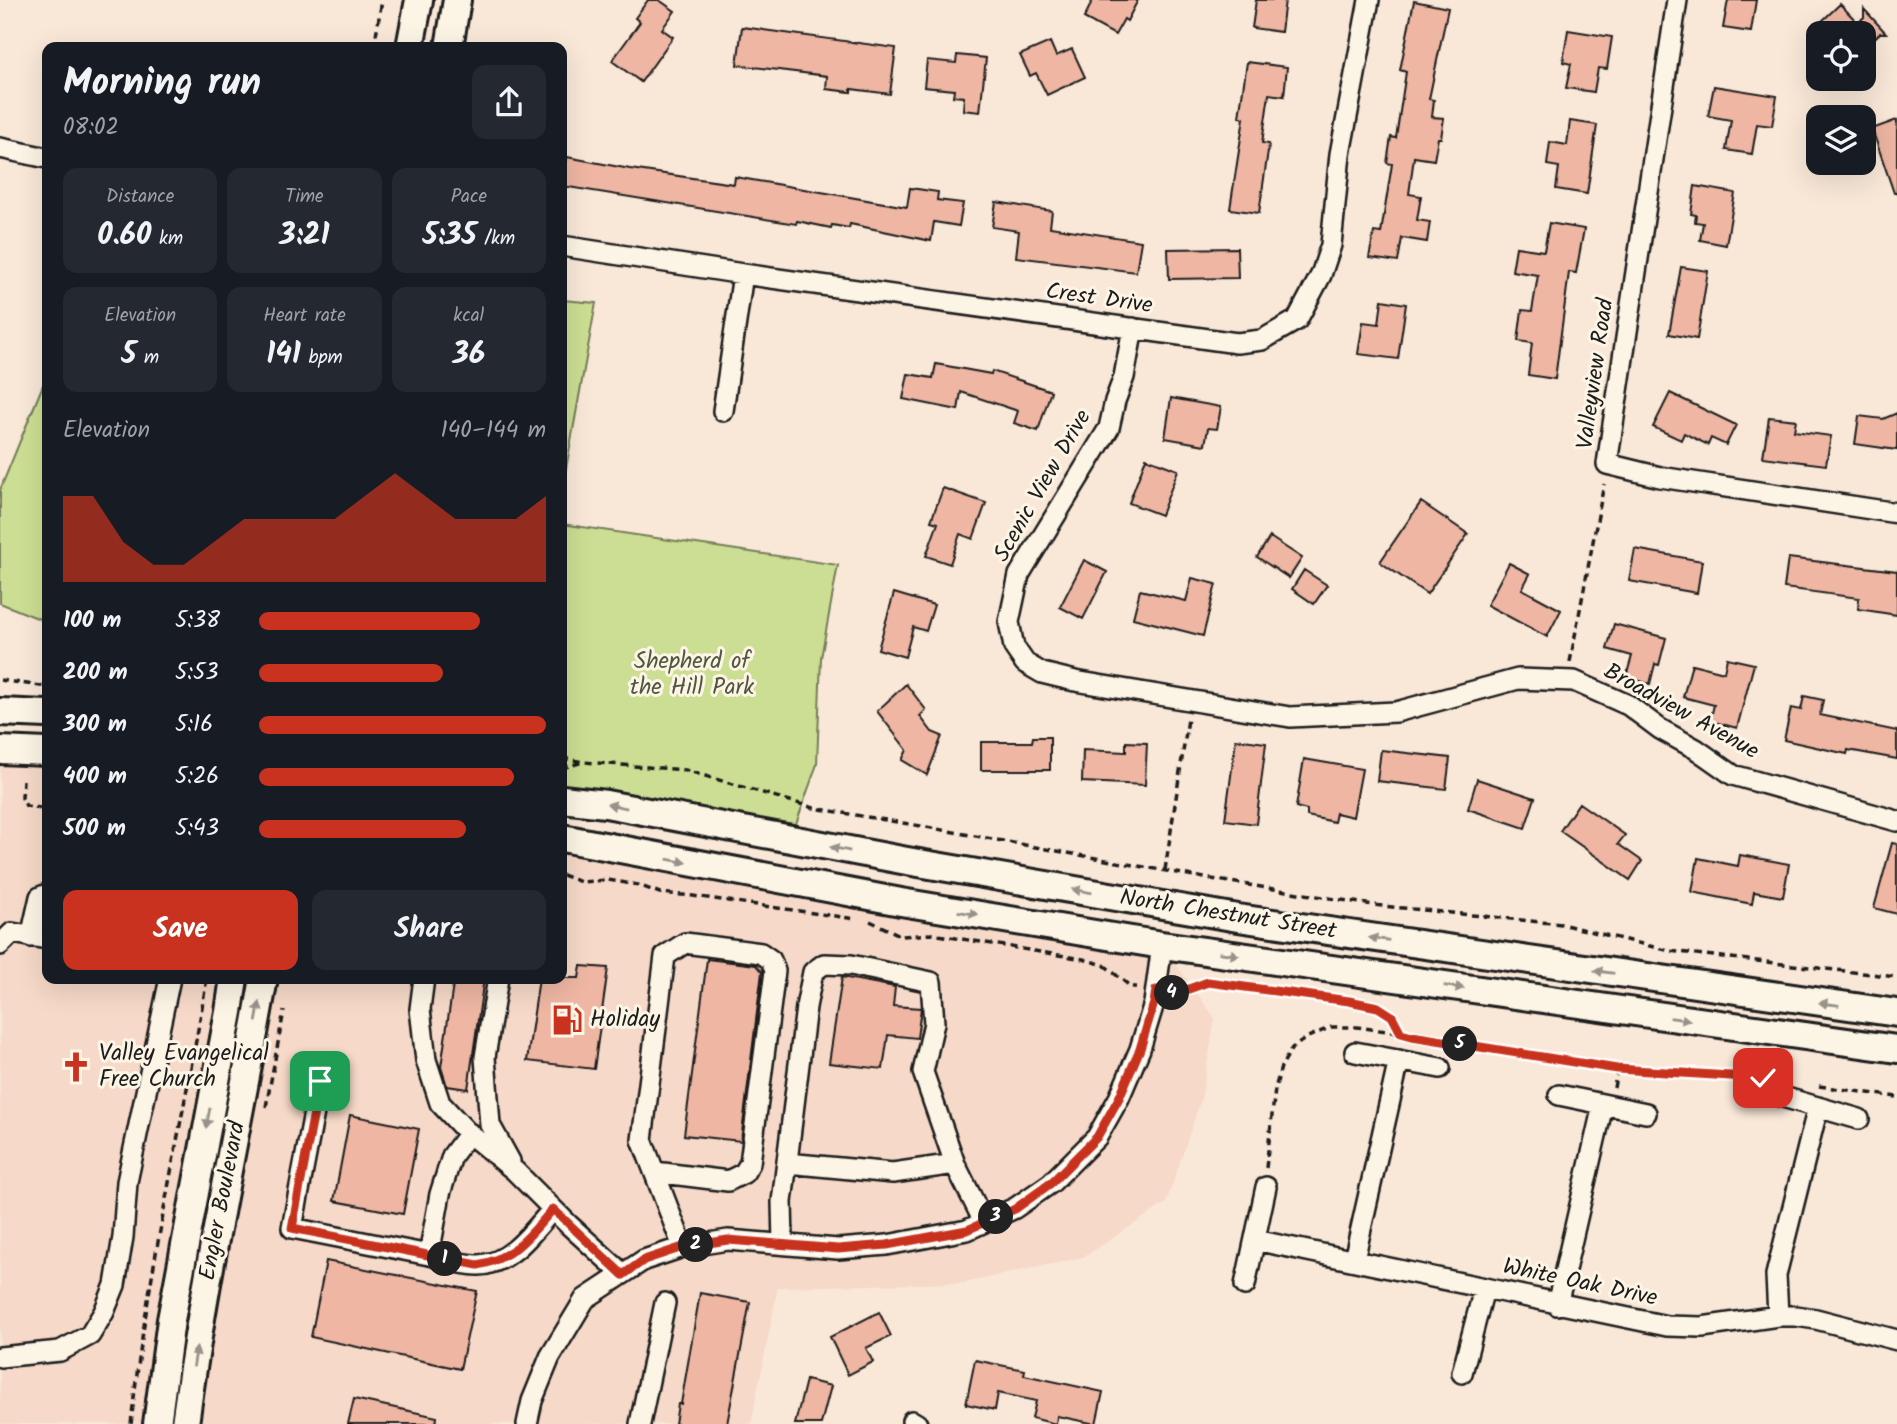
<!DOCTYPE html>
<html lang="en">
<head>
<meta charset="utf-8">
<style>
	:root { --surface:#171b24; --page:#242831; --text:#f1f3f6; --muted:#9ea1a6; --accent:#c8321e }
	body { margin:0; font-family:Kalam,sans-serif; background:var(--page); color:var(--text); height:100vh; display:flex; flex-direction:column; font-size:26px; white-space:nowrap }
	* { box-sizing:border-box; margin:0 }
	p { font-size:23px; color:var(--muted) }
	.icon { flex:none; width:38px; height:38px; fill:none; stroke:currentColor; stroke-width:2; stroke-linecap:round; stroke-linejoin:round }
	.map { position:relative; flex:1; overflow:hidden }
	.details { position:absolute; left:42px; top:42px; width:525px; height:942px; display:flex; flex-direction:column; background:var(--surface); border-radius:14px; box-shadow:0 7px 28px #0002 }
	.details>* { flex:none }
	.buttons { position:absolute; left:1806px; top:21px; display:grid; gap:14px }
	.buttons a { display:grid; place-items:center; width:70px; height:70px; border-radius:14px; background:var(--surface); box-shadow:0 7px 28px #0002; font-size:35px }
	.pin { position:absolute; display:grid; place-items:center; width:60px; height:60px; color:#fff; margin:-30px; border-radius:14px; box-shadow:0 4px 10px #0006 }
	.km { position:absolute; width:35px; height:35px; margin:-18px; border-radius:50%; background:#222; color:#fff; font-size:19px; line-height:35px; text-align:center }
	.round { display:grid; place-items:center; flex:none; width:74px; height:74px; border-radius:14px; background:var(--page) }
	.overview { display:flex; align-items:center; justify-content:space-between; height:119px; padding:0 21px }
	h1 { font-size:38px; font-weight:800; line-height:52px }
	.figures { display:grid; grid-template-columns:repeat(3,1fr); gap:10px; height:119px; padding:7px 21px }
	.figures div { display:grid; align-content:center; border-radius:14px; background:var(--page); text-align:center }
	.figures b { font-size:30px; font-weight:800 }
	.figures small { font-size:19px; font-weight:400 }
	.figures p { font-size:19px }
	.chart { height:196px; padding:14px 21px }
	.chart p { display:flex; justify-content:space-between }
	.chart svg { width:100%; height:126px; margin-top:7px; fill:var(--accent); opacity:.7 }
	.primary-button { display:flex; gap:14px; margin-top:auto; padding:14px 21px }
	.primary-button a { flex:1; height:80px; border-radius:14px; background:var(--accent); color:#fff; font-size:28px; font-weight:800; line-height:80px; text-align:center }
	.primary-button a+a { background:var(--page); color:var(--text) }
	ul { padding:0 21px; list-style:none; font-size:23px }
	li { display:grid; grid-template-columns:112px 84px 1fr; align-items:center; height:52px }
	li i { height:18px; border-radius:9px; background:var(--accent) }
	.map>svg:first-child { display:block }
</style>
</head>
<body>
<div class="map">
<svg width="1897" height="1424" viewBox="0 0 1897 1424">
	<rect width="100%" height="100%" fill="#f9e8d8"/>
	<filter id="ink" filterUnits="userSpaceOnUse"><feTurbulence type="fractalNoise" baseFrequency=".0143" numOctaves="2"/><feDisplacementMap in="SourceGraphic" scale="14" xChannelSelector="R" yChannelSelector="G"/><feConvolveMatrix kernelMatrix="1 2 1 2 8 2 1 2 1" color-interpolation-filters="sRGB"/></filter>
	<g filter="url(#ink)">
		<!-- built -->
		<path fill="#f6d9c8" d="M0,753L47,761V978H562V843L1162,945L1215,1018L1201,1100L1166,1203L1084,1257L964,1283L778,1287L751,1424H0Z"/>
		<!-- green -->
		<path fill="#ccde93" stroke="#747d58" stroke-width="2" d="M562,300L596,303L562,491Z
			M47,375V622L0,603V490Z
			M562,524L838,565L821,658L817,764L796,824L701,815L562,786Z"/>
		<!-- building -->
		<path fill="#eeb6a3" stroke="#1c1c1c" stroke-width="2" d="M648,0H659L675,11L662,29L673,37L641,82L612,61L640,22L635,18Z
			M1093,0H1138L1127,21L1124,19L1115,35L1084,18Z
			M1256,0H1285L1281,32L1252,28Z
			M1728,0H1756L1751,32L1723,28Z
			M1414,1L1448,8L1429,99L1434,100L1432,117L1444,118L1441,138H1438L1434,160L1414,157L1409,194L1421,196L1417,220L1430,222L1427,242L1402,238L1398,262L1369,258L1374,232L1381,233L1392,164L1387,163L1391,137L1396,138L1406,72L1400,70Z
			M1840,4L1858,23L1864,17V9L1886,33H1880L1864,48V33H1832L1821,22Z
			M742,27L896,48L890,94L851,89V92L826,89L827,76L737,65Z
			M1568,30L1612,37L1607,69L1598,68L1594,92L1566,88L1571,64L1563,62Z
			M1050,42L1056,56L1072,49L1085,77L1047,95L1036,73L1030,76L1020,55Z
			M957,55L986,58L980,112L963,110L964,97L953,96L954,90L924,87L927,60L956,63Z
			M1247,62L1287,67L1284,96L1269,94L1262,143L1269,144L1259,213L1230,209L1244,118L1239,117Z
			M1714,86L1777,96L1772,126L1757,124L1752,154L1726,150L1731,120L1708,116Z
			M1897,120V193H1894L1872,129Z
			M1570,121L1597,125L1587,194L1556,189L1559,167L1547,165L1550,142L1567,145Z
			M567,157L630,169L734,184L735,177L907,207L910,188L938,192L937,200L963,203L959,226L934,222L931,241L850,224L849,228L832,225L831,228L797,221L796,224L562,186Z
			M1695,186L1735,193L1726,245L1700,240L1703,223L1695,222L1696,215L1691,214Z
			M996,202L1052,211L1050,227L1141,241L1136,272L1016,257L1019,231L992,227Z
			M1549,223L1584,229L1576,273L1569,272L1555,379L1528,375L1532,343L1518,341L1522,310L1532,311L1538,275L1512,271L1516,247L1544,251Z
			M1237,248L1238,278L1169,279L1168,249Z
			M1681,267L1708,271L1697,339L1669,334Z
			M1382,300L1406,304L1398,359L1358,354L1363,322L1379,324Z
			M936,364L991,374L992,371L1051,391L1038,431L1014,423L1018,411L961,392L958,410L903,399L908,374L933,378Z
			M1670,393L1736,425L1726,445L1711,438L1708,445L1684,433L1681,440L1653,427Z
			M1171,398L1221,407L1217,429L1208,428L1205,445L1165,438Z
			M1897,413V450L1855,444L1859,416L1883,419Z
			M1769,417L1796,420L1794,431L1831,436L1826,465L1763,457Z
			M1146,458L1178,470L1161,515L1129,503Z
			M943,488L986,503L973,539L960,534L950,564L926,556L938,523L931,521Z
			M1421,502L1468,534L1427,594L1380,562Z
			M1270,537L1302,558L1289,578L1257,557Z
			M1635,549L1702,561L1697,593L1629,581Z
			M1788,558L1897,571V615L1858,609L1859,598L1784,588Z
			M1084,560L1107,572L1083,619L1060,607Z
			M1509,563L1530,574L1522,589L1561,610L1547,637L1487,605Z
			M1304,570L1327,585L1314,604L1292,589Z
			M1192,578L1216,584L1203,636L1133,618L1140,590L1186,601Z
			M894,593L934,605L926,631L913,627L905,657L878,649Z
			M1614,624L1666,638L1659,665L1655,664L1650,684L1626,677L1632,656L1607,649Z
			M1727,658L1754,664L1737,728L1710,721L1714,705L1683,697L1692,664L1724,672Z
			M906,684L926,710L920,716L932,732L942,736L927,775L902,760L907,750L877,711Z
			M1804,696L1823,700L1820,715L1897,731V759L1848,750L1847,754L1784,740L1791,708L1801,710Z
			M1033,737H1050V770H981V742H1032Z
			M1236,739L1266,743L1256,824L1225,820Z
			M1126,742L1147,743L1145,785L1082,782L1083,750L1126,752Z
			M1381,750L1450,758L1446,789L1377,781Z
			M1304,759L1362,769L1353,817L1336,813L1334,822L1307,816V810L1296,807Z
			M1477,779L1535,798L1525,828L1468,809Z
			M1579,803L1625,835L1618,844L1642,861L1630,880L1560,831Z
			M1892,843L1897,844V914L1874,908Z
			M1740,855L1789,864L1783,897L1754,892L1752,904L1692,892L1698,858L1738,866Z
			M707,959L756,965L762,972L741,1141L684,1135Z
			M581,966L608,968L594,1069L527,1061L539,978H579Z
			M842,977L895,987L893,1006L921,1008L917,1038L888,1035L883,1069L829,1063Z
			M454,978H484L468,1089L447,1086L441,1067Z
			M350,1115L419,1129L403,1214L334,1201Z
			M326,1261L477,1291L460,1369L311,1337Z
			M700,1293L750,1302L727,1424H675L678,1404H681Z
			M879,1312L891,1336L866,1348L873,1362L848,1375L830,1337Z
			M975,1360L1025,1370L1024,1375L1103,1392L1096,1424L1057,1416L1056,1424L1032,1418L1036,1401L998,1393L995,1410L966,1404Z
			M806,1380L831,1386L821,1424H795Z
			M354,1399L437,1417L436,1424H348Z"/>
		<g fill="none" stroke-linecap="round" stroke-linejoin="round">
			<!-- minor casing -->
			<g stroke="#1c1c1c" stroke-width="24">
				<path id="minor" d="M1677,0L1607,464L1660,477L1897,513
					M0,148L47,158
					M562,246L743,274L1237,343L1262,340L1297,320L1321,275L1331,245L1340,154L1369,0
					M1133,328L1124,377L1115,401L1109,428L1019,575L1009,622L1014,647L1025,663L1042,673L1075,681L1290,717L1396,712L1518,679L1574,681L1628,705L1660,729L1696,749L1733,775L1897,821
					M723,411L743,274
					M31,937L40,897L47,894
					M0,945L12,933L47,939
					M424,978L420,1009L426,1060L440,1103L466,1131L515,1171L569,1225L623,1274
					M498,978L485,1057L490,1125L510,1161
					M1355,1052L1440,1068
					M320,1081L292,1228L429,1255
					M1769,1093L1859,1119
					M1559,1095L1646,1113
					M469,1133L452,1156L440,1194L429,1255C444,1258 463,1266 479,1265C511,1264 534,1230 553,1209
					M787,1163L893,1173L955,1164
					M655,1172L728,1181L744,1173L750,1163L775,971L771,960L761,953L685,943L665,956L642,1140L683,1247
					M1255,1240L1667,1326L1702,1327L1778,1316H1796L1816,1319L1897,1340
					M783,1244L782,1202L806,1007L813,972L824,964L851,965L931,982L934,1023L923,1072L955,1164L984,1222
					M1354,1260L1399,1060
					M1245,1285L1266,1187
					M1557,1305L1603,1105
					M1778,1316L1776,1275L1818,1107
					M0,1357L60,1351L90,1335L104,1312L115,1285L123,1237L127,1182L170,978
					M1462,1373L1484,1289
					M912,1421L917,1424
					M527,1424L532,1401L550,1357L585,1299L644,1260L683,1247L728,1240L838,1249L887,1245L967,1230L1015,1208L1051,1183L1097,1137L1119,1098L1140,1049L1154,1003L1162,945
					M640,1424L665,1303"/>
			</g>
			<!-- major casing -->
			<g stroke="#1c1c1c" stroke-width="32">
				<path id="major" d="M410,47L419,0
					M449,47L457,0
					M0,712L47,714
					M0,750L47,752
					M562,799L606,804L907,861L1238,918L1897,1013
					M562,838L901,902L1162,945L1897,1049
					M157,1424L171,1320L229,1012L234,978
					M185,1424C205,1274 238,1127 264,978"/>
			</g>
			<!-- path -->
			<path stroke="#1c1c1c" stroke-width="3.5" stroke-dasharray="7 5" stroke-linecap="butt" d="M374,47L382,0
				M1570,662L1604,484
				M0,680L47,687
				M562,758L584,762L685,770L814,808L921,826L1199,877L1373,905L1561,924L1670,951L1897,977
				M562,768L583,762
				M23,780L22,798L26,806L47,809
				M1165,870L1188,719
				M562,875L581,882L608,880L638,885L660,893L693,896L856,919
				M870,921L902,936L932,934L1083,959L1104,965L1131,987H1136
				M1175,994L1208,982L1378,1007C1390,1015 1401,1025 1400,1041
				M1819,1086L1897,1097
				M1614,1088L1617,1069
				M266,1107L284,1011
				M1266,1168L1275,1089L1281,1067L1292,1048L1308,1037L1331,1027H1357L1401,1033L1559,1061L1601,1065L1617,1069L1756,1078
				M131,1424C147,1274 182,1127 207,978"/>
			<!-- minor -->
			<use href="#minor" stroke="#fcf5e5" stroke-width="19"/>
			<!-- major -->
			<use href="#major" stroke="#fcf5e5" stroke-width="26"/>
		</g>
		<!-- one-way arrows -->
		<defs><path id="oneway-solid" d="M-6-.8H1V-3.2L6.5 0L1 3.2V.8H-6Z" transform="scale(1.75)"/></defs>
		<g fill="#97938b">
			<use href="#oneway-solid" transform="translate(617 806) rotate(-169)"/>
			<use href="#oneway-solid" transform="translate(840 849) rotate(-169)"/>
			<use href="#oneway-solid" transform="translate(677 861) rotate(10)"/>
			<use href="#oneway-solid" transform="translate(1082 891) rotate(-170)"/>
			<use href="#oneway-solid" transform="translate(968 913) rotate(9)"/>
			<use href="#oneway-solid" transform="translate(1379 939) rotate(-172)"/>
			<use href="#oneway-solid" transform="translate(1229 954) rotate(8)"/>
			<use href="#oneway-solid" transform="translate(1604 972) rotate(-172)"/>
			<use href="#oneway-solid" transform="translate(1454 987) rotate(8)"/>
			<use href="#oneway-solid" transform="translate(1829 1004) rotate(-172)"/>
			<use href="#oneway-solid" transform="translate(258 1012) rotate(-80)"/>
			<use href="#oneway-solid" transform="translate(1680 1019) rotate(8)"/>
			<use href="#oneway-solid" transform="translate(208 1118) rotate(101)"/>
			<use href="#oneway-solid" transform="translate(195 1357) rotate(-81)"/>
		</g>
	</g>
	<g fill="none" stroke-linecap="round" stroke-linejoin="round" filter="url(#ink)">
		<!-- route casing -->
		<g stroke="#fff" stroke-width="14">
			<path id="route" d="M320,1081L292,1228L478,1265C514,1258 530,1235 553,1209L623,1275L644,1260L683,1247L728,1240L838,1249L887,1245L967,1230L1015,1209L1051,1183L1097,1137L1119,1098L1140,1049L1154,1003L1156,990L1175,994L1208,982L1349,1001L1378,1007L1392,1016L1401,1033L1412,1036L1617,1069L1763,1078"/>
		</g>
		<!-- route -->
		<use href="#route" stroke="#c8321e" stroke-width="9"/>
	</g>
	<!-- icons -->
	<defs>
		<g id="fuel-bare" transform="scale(2.415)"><path d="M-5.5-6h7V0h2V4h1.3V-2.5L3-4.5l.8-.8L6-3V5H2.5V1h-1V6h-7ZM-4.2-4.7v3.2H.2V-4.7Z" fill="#c8321e" stroke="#fcf5e5" stroke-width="2.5" paint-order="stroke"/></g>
		<g id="church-bare" transform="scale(2.415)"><path d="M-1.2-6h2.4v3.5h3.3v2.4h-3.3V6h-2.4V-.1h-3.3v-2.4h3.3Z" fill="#c8321e" stroke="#fcf5e5" stroke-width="2.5" paint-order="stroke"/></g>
	</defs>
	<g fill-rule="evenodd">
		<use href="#fuel-bare" x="567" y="1020"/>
		<use href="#church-bare" x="76" y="1067"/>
	</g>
	<g text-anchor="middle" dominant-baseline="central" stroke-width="6" stroke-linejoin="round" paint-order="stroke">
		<!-- street labels -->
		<g font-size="23" fill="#1c1c1c" stroke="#fcf5e5">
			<text transform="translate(1099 299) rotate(8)">Crest Drive</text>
			<text transform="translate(1596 374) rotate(-82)">Valleyview Road</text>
			<text transform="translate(1043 486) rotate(-60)">Scenic View Drive</text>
			<text transform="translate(1681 712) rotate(29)">Broadview Avenue</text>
			<text transform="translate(1228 915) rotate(9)">North Chestnut Street</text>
			<text transform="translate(223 1201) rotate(-79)">Engler Boulevard</text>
			<text transform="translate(1580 1283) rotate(12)">White Oak Drive</text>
		</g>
		<!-- park labels -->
		<g font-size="23" fill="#515640" stroke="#fcf5e5">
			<text x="692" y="662">Shepherd of<tspan x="692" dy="26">the Hill Park</tspan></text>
		</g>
		<!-- poi labels -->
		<g font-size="23" fill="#1c1c1c" stroke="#fcf5e5" text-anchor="start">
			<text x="590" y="1020">Holiday</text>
			<text x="99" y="1054">Valley Evangelical<tspan x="99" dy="26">Free Church</tspan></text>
		</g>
	</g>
</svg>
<div class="buttons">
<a><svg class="icon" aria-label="locate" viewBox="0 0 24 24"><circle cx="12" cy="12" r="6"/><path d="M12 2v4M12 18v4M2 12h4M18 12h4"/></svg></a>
<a><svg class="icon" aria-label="layers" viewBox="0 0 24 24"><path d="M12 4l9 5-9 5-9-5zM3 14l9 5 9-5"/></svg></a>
</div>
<div class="pin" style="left:320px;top:1081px;background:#1e9e55"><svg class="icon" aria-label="arrive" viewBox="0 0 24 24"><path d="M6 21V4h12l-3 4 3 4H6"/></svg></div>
<div class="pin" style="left:1763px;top:1078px;background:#d93025"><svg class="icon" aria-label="check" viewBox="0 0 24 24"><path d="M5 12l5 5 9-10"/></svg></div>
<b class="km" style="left:445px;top:1259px">1</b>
<b class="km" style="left:696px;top:1245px">2</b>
<b class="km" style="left:996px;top:1217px">3</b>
<b class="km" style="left:1172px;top:993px">4</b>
<b class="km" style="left:1460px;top:1044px">5</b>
<section class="details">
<div class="overview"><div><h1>Morning run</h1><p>08:02</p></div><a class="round"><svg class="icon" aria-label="share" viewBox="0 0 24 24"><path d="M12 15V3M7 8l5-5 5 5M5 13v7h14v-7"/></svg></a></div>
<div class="figures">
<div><p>Distance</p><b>0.60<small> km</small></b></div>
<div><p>Time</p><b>3:21</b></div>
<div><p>Pace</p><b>5:35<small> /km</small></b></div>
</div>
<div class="figures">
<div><p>Elevation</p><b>5<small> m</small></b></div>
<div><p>Heart rate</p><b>141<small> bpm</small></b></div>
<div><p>kcal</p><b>36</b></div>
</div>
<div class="chart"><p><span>Elevation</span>140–144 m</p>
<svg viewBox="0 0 160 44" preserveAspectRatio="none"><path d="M0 44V14L10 14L20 30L30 38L40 38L50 30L60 22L70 22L80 22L90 22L100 14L110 6L120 14L130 22L140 22L150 22L160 14V44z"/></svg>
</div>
<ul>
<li><b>100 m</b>5:38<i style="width:77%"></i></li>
<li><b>200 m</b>5:53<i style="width:64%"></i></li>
<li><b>300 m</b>5:16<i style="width:100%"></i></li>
<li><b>400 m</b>5:26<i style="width:89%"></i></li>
<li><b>500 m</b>5:43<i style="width:72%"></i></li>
</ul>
<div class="primary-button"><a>Save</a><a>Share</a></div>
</section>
</div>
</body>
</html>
